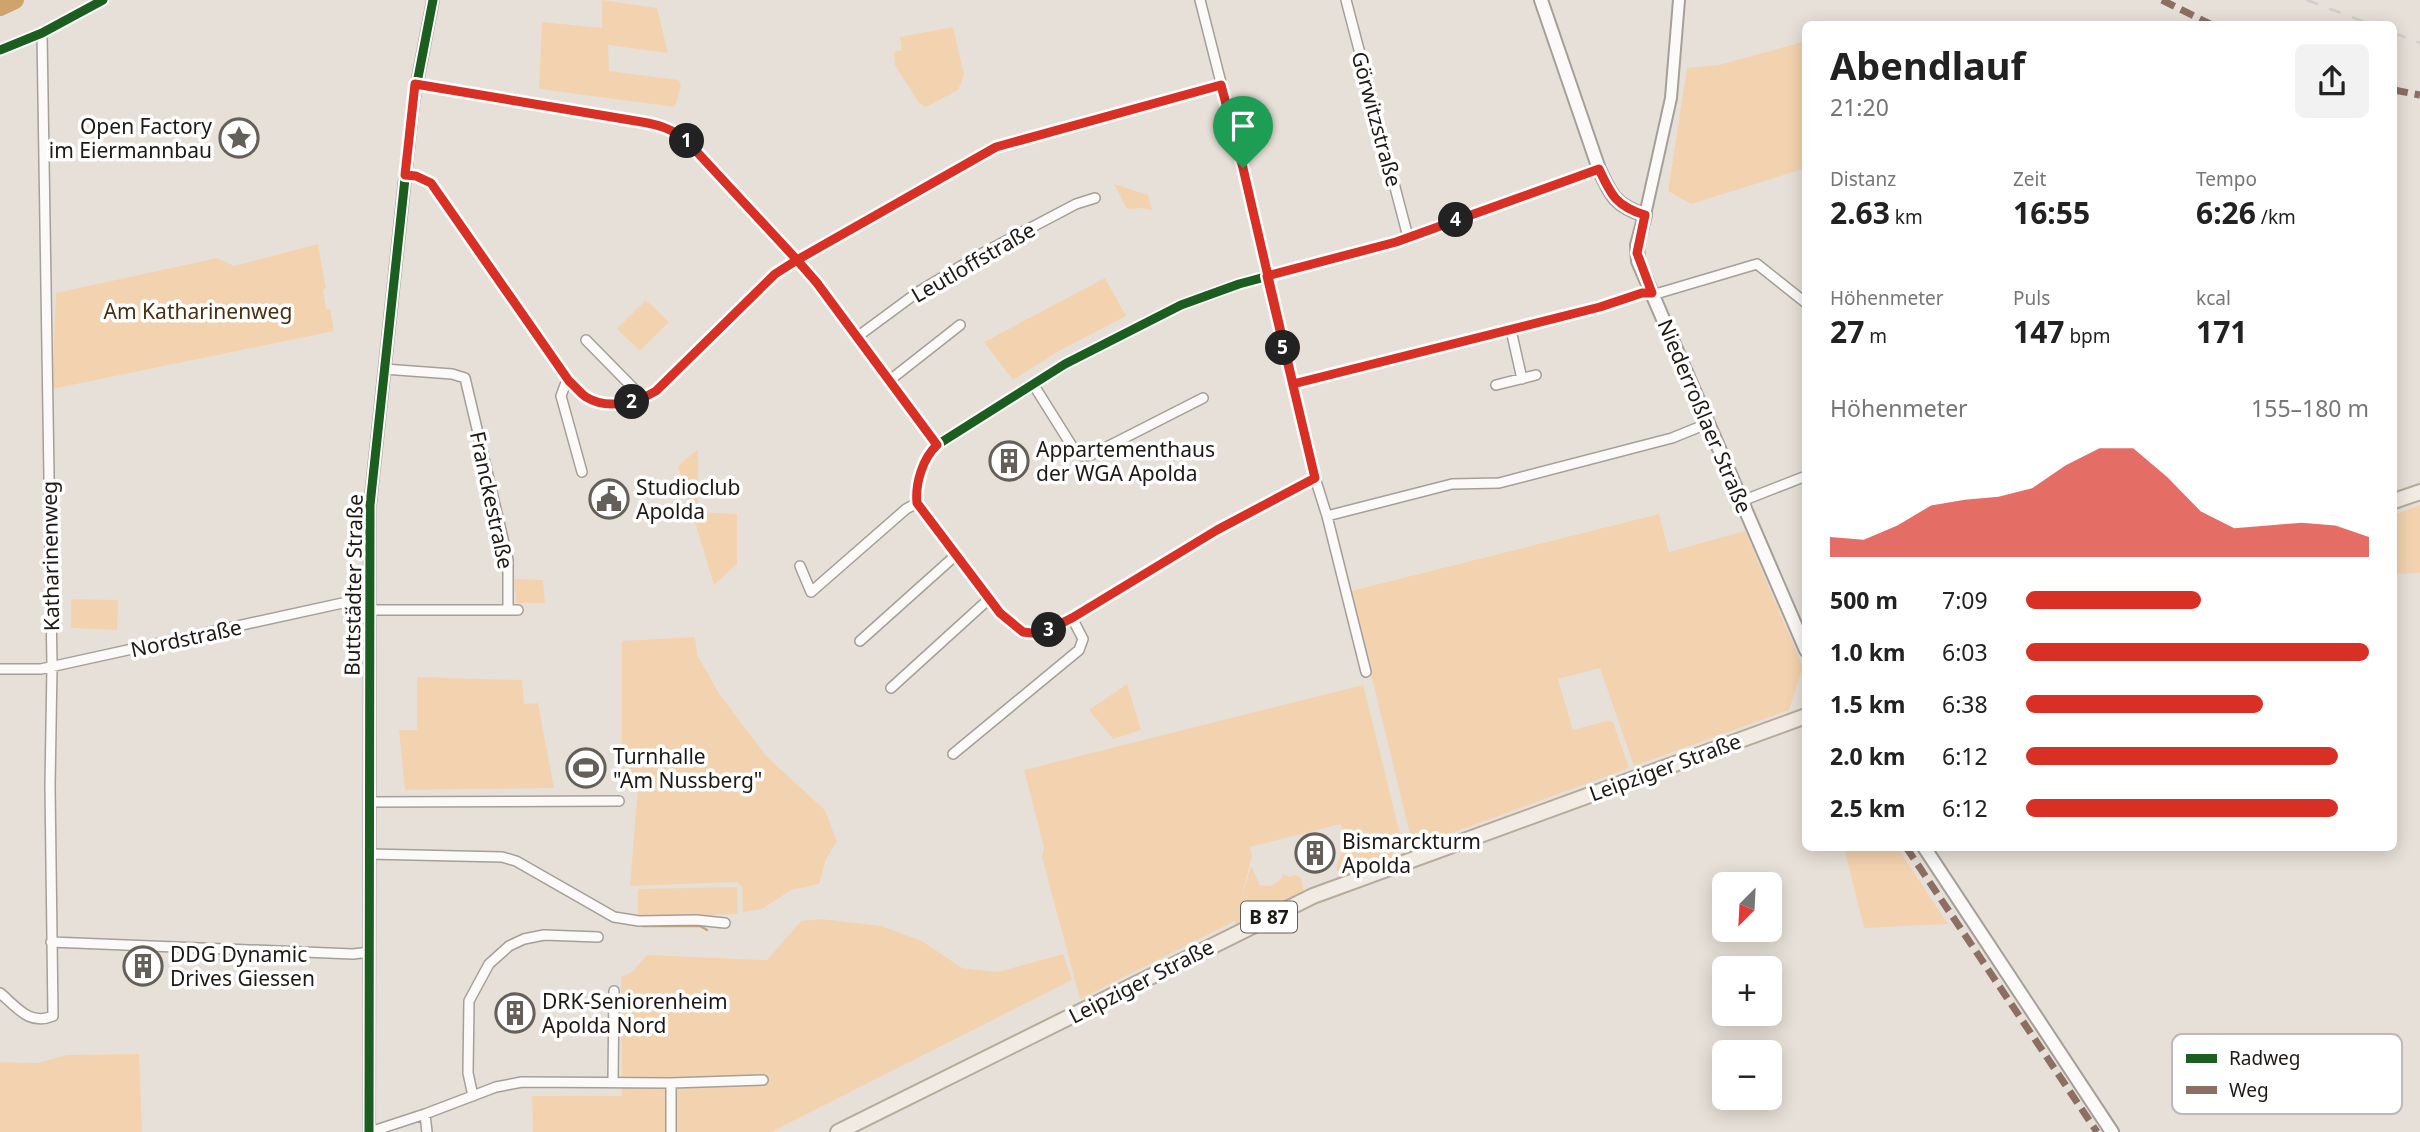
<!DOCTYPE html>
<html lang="de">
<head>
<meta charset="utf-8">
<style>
	:root { --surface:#fff; --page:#f2f2f2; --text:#222; --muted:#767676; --accent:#d93025 }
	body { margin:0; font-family:"Noto Sans",sans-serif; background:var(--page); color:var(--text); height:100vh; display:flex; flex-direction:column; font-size:26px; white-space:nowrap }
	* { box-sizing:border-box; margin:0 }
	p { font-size:23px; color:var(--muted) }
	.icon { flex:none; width:38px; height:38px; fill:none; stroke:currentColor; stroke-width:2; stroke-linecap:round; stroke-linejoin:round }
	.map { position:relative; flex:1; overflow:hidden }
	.side { position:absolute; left:1802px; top:21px; width:595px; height:830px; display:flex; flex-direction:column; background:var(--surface); border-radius:10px; box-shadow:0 4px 18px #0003 }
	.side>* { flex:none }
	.needle { width:46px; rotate:204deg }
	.fabs { position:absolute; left:1712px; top:872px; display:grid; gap:14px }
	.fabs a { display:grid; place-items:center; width:70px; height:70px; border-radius:10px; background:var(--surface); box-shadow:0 4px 18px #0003; font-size:35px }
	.pin { position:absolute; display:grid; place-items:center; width:60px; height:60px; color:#fff; margin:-72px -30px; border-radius:50% 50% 50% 0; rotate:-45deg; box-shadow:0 0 7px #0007 }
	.pin .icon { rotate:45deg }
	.km { position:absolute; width:35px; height:35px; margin:-18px; border-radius:50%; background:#222; color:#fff; font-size:19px; line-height:35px; text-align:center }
	.round { display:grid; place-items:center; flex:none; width:74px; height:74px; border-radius:10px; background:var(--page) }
	.overview { display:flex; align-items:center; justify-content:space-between; height:119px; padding:0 28px }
	h1 { font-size:38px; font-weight:700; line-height:52px }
	.metrics { display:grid; grid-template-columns:repeat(3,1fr); gap:10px; height:119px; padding:7px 28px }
	.metrics div { display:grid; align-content:center }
	.metrics b { font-size:30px; font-weight:700 }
	.metrics small { font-size:19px; font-weight:400 }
	.metrics p { font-size:19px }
	.chart { height:196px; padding:14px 28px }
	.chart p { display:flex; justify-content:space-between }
	.chart svg { width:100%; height:126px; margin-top:7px; fill:var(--accent); opacity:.7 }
	ul { padding:0 28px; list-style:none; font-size:23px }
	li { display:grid; grid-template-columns:112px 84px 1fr; align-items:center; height:52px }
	li i { height:18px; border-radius:9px; background:var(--accent) }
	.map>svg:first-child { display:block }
</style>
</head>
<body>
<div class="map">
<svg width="2420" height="1132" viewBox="0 0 2420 1132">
	<rect width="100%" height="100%" fill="#e7e0d8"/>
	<!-- green -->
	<path fill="#f3d3af" d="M602,0L657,8L668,53L608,45L609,71L678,80L681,85L675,107L539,89L542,22L602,28Z
		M953,27L964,75L958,90L926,107L919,103L895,65L894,52L902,50L900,37Z
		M1806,41V168L1691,204L1668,191L1687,68L1719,65Z
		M1114,184L1148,195L1152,210L1141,208L1127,209Z
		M318,244L326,288L323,290L326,309H330L334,331L52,389L56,293L217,258L234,266Z
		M1105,278L1126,316L1059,351L1013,380L984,342Z
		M646,300L669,322L640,351L617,329Z
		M698,449V512L737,514V564L714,585L678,466Z
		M2420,505V573L2394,574V515Z
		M1659,514L1669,552L1745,531L1803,667L1789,710L1634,766L1600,668L1558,679L1573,730L1606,721L1613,722L1629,768L1413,847L1351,591Z
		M514,579L543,580L545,603H516Z
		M71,599L118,600L117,630L71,628Z
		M695,637L697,655L720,695L767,757L825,810L837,842L826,859L819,884L791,890L762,909L743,912L742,887L737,882L630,886L638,787L622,786V641Z
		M417,677L522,680L524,704L538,703L554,788L405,790L399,730H417Z
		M1127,684L1141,730L1113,739L1089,710Z
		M1363,685L1405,854L1342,875L1336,868L1344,845L1341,824L1250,847L1252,856L1240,904L1251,866L1260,885L1272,886L1281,879L1283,874L1290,877L1295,875L1301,878L1304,894L1235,925V921L1080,999L1042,857L1044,847L1024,770Z
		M1844,847H1897L1948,924L1864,928Z
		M737,887L738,914L638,917V889Z
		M821,919L881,926L922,941L962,968L998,972L1063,954L1072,980L771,1132H533L532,1096H622L621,977L632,972L647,955L767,960L801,921Z
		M139,1054L142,1132H0V1062L38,1063L67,1055Z"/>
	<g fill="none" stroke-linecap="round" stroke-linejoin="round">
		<!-- stream -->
		<path stroke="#cfa36c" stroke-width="2.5" d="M643,926H700L707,930"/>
		<!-- river -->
		<path stroke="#cfa36c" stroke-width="18" d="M0,7L15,0"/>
		<!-- minor casing -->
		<g stroke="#a49f98" stroke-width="12">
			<path id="minor" d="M1200,0L1251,201L1274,309L1315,478L1327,516L1366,672
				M1346,0L1408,237
				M0,50L42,33L103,0
				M415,84L642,122C666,126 680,134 696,151L817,283L937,445
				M405,175L416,176L431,183L569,381C575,386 580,393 586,397C607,410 636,403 656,391L775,274L788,266L996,147L1221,85
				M1511,330L1522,379
				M857,337L918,292L981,254L1076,204L1095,198
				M586,340L643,398
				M384,369L452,374L465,378L508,560V610
				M890,380L960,325
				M569,381L565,385L561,396L582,472
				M1033,384L1075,451L1083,456L1091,455L1203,398
				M1293,384L1600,307L1642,293H1659L1757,264L1806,303
				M1496,385L1536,375
				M1315,478L1217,530L1072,618L1040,634L1023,632L1000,613L917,503L916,497C920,477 922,459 937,445L1065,364L1181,305L1239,284L1396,242L1599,169
				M1742,501L1806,476
				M1327,516L1452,484L1499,483L1672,438L1709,423
				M800,566L811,592L906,509L917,503
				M370,610H518
				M860,641L956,555
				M0,669H41L370,597
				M891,688L989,599
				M953,754L1079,650L1083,639L1072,618
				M370,802L619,801
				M369,854L502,857L516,861L614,917L639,921L696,920L725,923
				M51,942L353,954L370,952
				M0,993C17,1007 29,1026 53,1016L50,786L52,666L42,33
				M613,1082L614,991
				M671,1083V1132
				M473,1096L468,1073L469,1001L489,964L509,946L524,939L544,935L598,937
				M425,1114L427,1132
				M370,1132L425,1114L496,1087L522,1082L671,1083L763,1080"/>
		</g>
		<!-- tertiary casing -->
		<g stroke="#a49f98" stroke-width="14">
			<path id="tertiary" d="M1645,215L1671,98L1679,0
				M369,1132L370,505L413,104L433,0"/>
		</g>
		<!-- secondary casing -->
		<g stroke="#a49f98" stroke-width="16">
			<path id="secondary" d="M1541,0L1599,169C1611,196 1616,206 1645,215L1637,245L1638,261L1806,650
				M1924,847L2112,1132"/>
		</g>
		<!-- primary casing -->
		<g stroke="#b6aa9a" stroke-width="18">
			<path id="primary" d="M2394,501L2420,492
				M838,1132L1313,896L1806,716"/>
		</g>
		<!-- minor -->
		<use href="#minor" stroke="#fbfaf9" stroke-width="9"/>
		<!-- tertiary -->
		<use href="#tertiary" stroke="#fbfaf9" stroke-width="10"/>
		<!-- secondary -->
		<use href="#secondary" stroke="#fbfaf9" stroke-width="12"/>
		<!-- primary -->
		<use href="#primary" stroke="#f1ebe3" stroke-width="14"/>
		<!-- rail -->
		<path stroke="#d0cecc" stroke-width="2.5" stroke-dasharray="12 12" stroke-linecap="butt" d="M2307,0L2370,24
			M2394,33L2420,43"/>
		<!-- quiet -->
		<path stroke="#8d6e63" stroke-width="7" stroke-dasharray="14 7" stroke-linecap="butt" d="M2162,0L2210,24
			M2394,90L2420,95
			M1906,847L2097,1132"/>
		<!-- cycleway casing -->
		<g stroke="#fff" stroke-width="13">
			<path id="cycleway" d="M0,50L42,33L103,0
				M1315,478L1217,530L1072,618L1040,634L1023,632L1000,613L917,503L916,497C920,477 922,459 937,445L1065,364L1181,305L1239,284L1396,242L1599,169
				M369,1132L370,505L413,104L433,0"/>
		</g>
		<!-- cycleway -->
		<use href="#cycleway" stroke="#1b5e20" stroke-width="9"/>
	</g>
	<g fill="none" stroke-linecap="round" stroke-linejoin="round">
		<!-- route casing -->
		<g stroke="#fff" stroke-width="14">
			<path id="route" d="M1243,168L1221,85L996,147L797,260L685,139C672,129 659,125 642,122L415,84L405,175L416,176L431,183L569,381C575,386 580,393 586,397C607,410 636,403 656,391L775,274L797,260L817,283L937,445C923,458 915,483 917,503L1000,613L1023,632L1040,634L1072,618L1217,530L1315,478L1267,276L1396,242L1599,169C1611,195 1616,206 1645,215L1637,253L1652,293H1642L1600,307L1293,384L1243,168"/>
		</g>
		<!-- route -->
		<use href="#route" stroke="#d93025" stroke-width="9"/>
	</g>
	<!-- icons -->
	<defs>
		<g id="sight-ring" transform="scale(2.0125)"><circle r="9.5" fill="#fff" stroke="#645f59" stroke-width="1.5"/><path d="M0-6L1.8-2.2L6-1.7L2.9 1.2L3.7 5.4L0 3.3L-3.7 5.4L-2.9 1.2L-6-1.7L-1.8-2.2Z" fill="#645f59"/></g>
		<g id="building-ring" transform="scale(2.0125)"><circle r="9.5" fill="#fff" stroke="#645f59" stroke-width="1.5"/><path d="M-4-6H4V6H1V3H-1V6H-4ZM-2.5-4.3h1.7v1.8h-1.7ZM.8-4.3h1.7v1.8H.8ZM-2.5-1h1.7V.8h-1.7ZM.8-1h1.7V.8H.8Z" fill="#645f59"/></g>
		<g id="civic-ring" transform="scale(2.0125)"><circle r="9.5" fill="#fff" stroke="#645f59" stroke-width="1.5"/><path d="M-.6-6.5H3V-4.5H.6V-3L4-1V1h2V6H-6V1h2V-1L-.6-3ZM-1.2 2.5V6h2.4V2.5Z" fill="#645f59"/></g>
		<g id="stadium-ring" transform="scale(2.0125)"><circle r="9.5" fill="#fff" stroke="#645f59" stroke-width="1.5"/><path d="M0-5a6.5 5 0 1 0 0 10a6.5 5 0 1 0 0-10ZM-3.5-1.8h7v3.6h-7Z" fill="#645f59"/></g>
	</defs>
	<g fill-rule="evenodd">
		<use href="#sight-ring" x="239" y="138"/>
		<use href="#building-ring" x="1009" y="461"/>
		<use href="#civic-ring" x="609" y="499"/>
		<use href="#stadium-ring" x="586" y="768"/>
		<use href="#building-ring" x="1315" y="853"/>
		<use href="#building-ring" x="143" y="966"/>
		<use href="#building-ring" x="515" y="1013"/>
	</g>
	<g text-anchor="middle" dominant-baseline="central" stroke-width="7" stroke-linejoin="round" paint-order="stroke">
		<!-- shield labels -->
		<rect fill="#fff" stroke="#625e5a" stroke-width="2" x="1241" y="901.5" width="56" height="31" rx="5"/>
		<g font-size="19" font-weight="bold" fill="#1e1914">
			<text x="1269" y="917">B 87</text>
		</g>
		<!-- street labels -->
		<g font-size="21" fill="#1e1914" stroke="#fff">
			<text transform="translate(1377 119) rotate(75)">Görwitzstraße</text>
			<text transform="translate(973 262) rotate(-30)">Leutloffstraße</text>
			<text transform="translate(1705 416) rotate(67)">Niederroßlaer Straße</text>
			<text transform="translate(492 500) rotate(78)">Franckestraße</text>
			<text transform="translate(50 556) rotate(-91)">Katharinenweg</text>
			<text transform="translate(353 585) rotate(-89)">Buttstädter Straße</text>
			<text transform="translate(186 638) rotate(-12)">Nordstraße</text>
			<text transform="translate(1665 767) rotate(-20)">Leipziger Straße</text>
			<text transform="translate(1141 981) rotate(-27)">Leipziger Straße</text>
		</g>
		<!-- poi labels -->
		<g font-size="21" fill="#1e1914" stroke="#fff" text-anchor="start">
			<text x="212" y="126" text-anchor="end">Open Factory<tspan x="212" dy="24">im Eiermannbau</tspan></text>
			<text x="1036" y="449">Appartementhaus<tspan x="1036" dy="24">der WGA Apolda</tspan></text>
			<text x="636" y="487">Studioclub<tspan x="636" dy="24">Apolda</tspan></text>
			<text x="613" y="756">Turnhalle<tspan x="613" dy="24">"Am Nussberg"</tspan></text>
			<text x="1342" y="841">Bismarckturm<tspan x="1342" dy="24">Apolda</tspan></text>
			<text x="170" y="954">DDG Dynamic<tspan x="170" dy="24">Drives Giessen</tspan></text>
			<text x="542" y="1001">DRK-Seniorenheim<tspan x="542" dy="24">Apolda Nord</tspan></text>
		</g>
		<!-- park labels -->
		<g font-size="21" fill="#4a3010" stroke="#fff">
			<text x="198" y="311">Am Katharinenweg</text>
		</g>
	</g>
	<!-- legend -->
	<rect x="2172" y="1034" width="230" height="80" rx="10" fill="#fff" stroke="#bcbab8" stroke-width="2"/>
	<rect x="2186" y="1054" width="31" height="9" fill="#1b5e20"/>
	<rect x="2186" y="1086" width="31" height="8" fill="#8d6e63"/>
	<g font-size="19" fill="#1e1914">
		<text x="2229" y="1065">Radweg</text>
		<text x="2229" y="1097">Weg</text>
	</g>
</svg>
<div class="fabs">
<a><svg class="needle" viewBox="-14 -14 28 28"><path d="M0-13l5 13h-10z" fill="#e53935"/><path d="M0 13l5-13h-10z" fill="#767676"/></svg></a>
<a>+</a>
<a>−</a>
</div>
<div class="pin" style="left:1243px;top:168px;background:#1e9e55"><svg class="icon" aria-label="arrive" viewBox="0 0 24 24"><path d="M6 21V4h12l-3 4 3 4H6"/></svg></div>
<b class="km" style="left:687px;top:141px">1</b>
<b class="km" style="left:632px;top:402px">2</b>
<b class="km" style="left:1049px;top:630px">3</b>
<b class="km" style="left:1456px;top:220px">4</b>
<b class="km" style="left:1283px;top:348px">5</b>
<section class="side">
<div class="overview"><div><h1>Abendlauf</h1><p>21:20</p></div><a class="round"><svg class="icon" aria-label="share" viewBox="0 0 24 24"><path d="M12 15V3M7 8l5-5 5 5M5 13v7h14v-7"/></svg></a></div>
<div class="metrics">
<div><p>Distanz</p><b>2.63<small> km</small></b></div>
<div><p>Zeit</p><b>16:55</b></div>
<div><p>Tempo</p><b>6:26<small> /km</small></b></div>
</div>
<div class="metrics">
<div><p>Höhenmeter</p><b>27<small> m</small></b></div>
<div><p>Puls</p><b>147<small> bpm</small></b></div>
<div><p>kcal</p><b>171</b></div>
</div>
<div class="chart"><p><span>Höhenmeter</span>155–180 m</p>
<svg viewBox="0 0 160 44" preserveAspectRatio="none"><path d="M0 44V37L10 38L20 33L30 26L40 24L50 23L60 20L70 12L80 6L90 6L100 16L110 28L120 34L130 33L140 32L150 33L160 37V44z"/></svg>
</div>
<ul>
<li><b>500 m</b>7:09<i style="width:51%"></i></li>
<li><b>1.0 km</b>6:03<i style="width:100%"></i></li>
<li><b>1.5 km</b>6:38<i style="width:69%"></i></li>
<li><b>2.0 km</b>6:12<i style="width:91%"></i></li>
<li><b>2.5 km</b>6:12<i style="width:91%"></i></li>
</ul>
</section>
</div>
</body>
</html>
